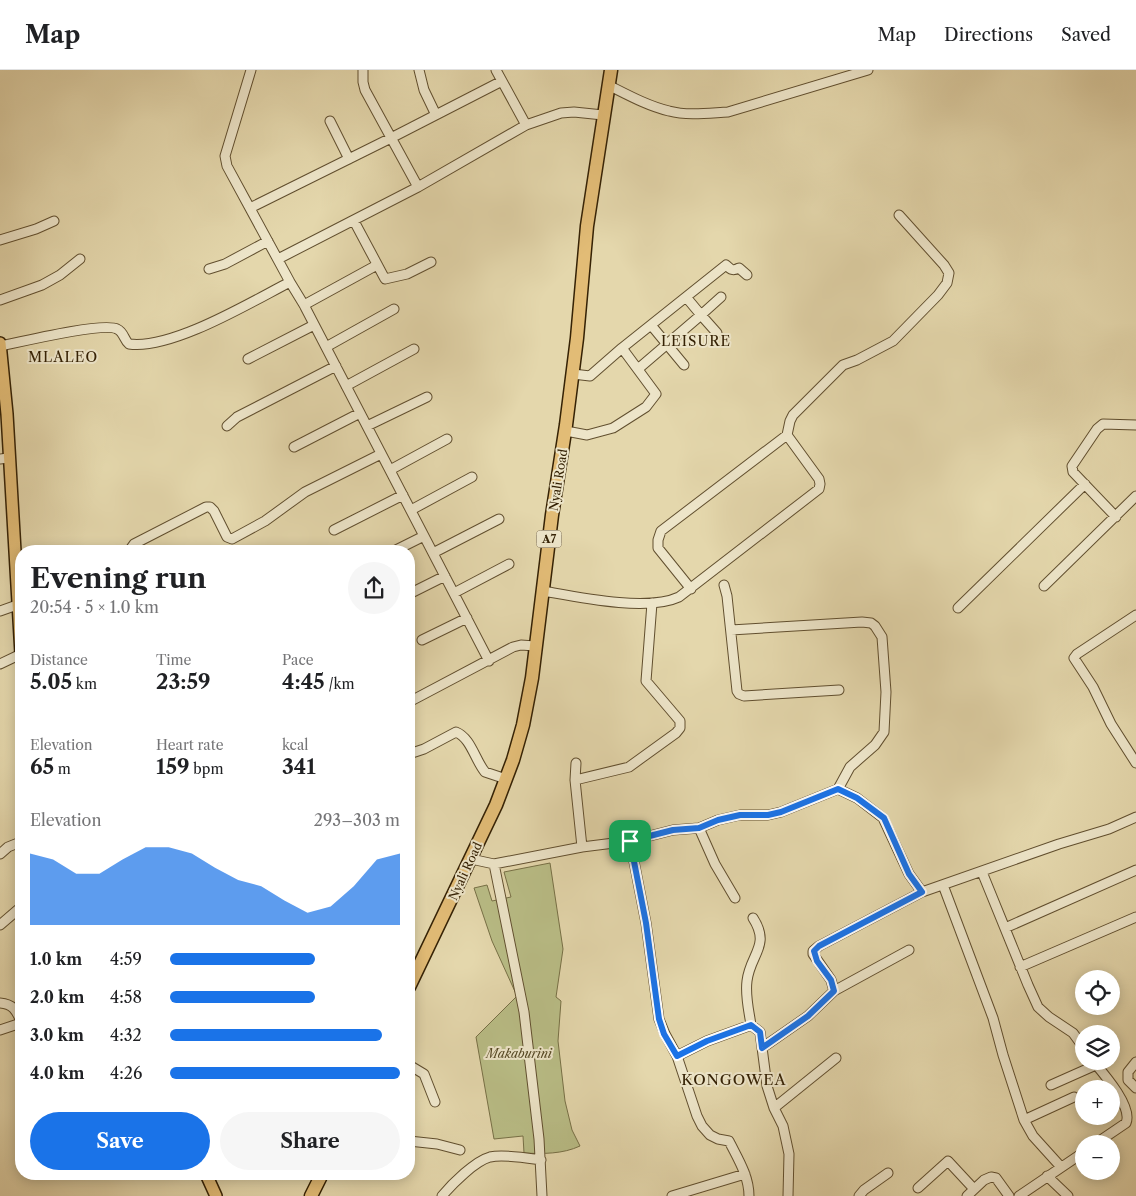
<!DOCTYPE html>
<html lang="en">
<head>
<meta charset="utf-8">
<style>
	:root { --surface:#fff; --page:#f6f6f6; --text:#202124; --muted:#757577; --line:#e0e0e0; --accent:#1a73e8 }
	body { margin:0; font-family:"Libre Caslon Text",serif; background:var(--page); color:var(--text); height:100vh; display:flex; flex-direction:column; font-size:19px; white-space:nowrap }
	* { box-sizing:border-box; margin:0 }
	p { font-size:16px; color:var(--muted) }
	.icon { flex:none; width:28px; height:28px; fill:none; stroke:currentColor; stroke-width:2; stroke-linecap:round; stroke-linejoin:round }
	.map { position:relative; flex:1; overflow:hidden }
	.panel { position:absolute; left:15px; top:475px; width:400px; height:635px; display:flex; flex-direction:column; background:var(--surface); border-radius:20px; box-shadow:0 2px 12px #0003 }
	.panel>* { flex:none }
	.buttons { position:absolute; left:1075px; top:900px; display:grid; gap:10px }
	.buttons a { display:grid; place-items:center; width:45px; height:45px; border-radius:50%; background:var(--surface); box-shadow:0 2px 12px #0003; font-size:25px }
	.pin { position:absolute; display:grid; place-items:center; width:42px; height:42px; color:#fff; margin:-21px; border-radius:10px; box-shadow:0 2px 8px #0006 }
	.round { display:grid; place-items:center; flex:none; width:52px; height:52px; border-radius:26px; background:var(--page) }
	.overview { display:flex; align-items:center; justify-content:space-between; height:85px; padding:0 15px }
	h1 { font-size:28px; font-weight:700; line-height:38px }
	.stats { display:grid; grid-template-columns:repeat(3,1fr); gap:8px; height:85px; padding:5px 15px }
	.stats div { display:grid; align-content:center }
	.stats b { font-size:21px; font-weight:700 }
	.stats small { font-size:14px; font-weight:400 }
	.stats p { font-size:14px }
	.chart { height:140px; padding:10px 15px }
	.chart p { display:flex; justify-content:space-between }
	.chart svg { width:100%; height:90px; margin-top:5px; fill:var(--accent); opacity:.7 }
	.primary-button { display:flex; gap:10px; margin-top:auto; padding:10px 15px }
	.primary-button a { flex:1; height:58px; border-radius:30px; background:var(--accent); color:#fff; font-size:20px; font-weight:700; line-height:58px; text-align:center }
	.primary-button a+a { background:var(--page); color:var(--text) }
	ul { padding:0 15px; list-style:none; font-size:16px }
	li { display:grid; grid-template-columns:80px 60px 1fr; align-items:center; height:38px }
	li i { height:12px; border-radius:6px; background:var(--accent) }
	header { display:flex; align-items:center; gap:30px; box-sizing:border-box; height:70px; padding:0 25px; background:var(--surface); border-bottom:1px solid var(--line) }
	header strong { font-size:24px }
	nav { display:flex; gap:28px; margin-inline-start:auto; font-size:18px }
	.map>svg:first-child { display:block }
</style>
</head>
<body>
<header>
<strong>Map</strong>
<nav><a>Map</a><a>Directions</a><a>Saved</a></nav>
</header>
<div class="map">
<svg width="1136" height="1126" viewBox="0 0 1136 1126">
	<rect width="100%" height="100%" fill="#e4d7ac"/>
	<filter id="stains"><feTurbulence type="fractalNoise" baseFrequency=".004" numOctaves="4"/><feColorMatrix values="0 0 0 0 .2 0 0 0 0 .09 0 0 0 0 .02 0 0 0 .5 -.17"/></filter>
	<radialGradient id="worn" r=".72"><stop offset=".6" stop-color="#630" stop-opacity="0"/><stop offset="1" stop-color="#630" stop-opacity=".3"/></radialGradient>
	<!-- green -->
	<path fill="#b9bd86" stroke="#777046" d="M550,793L563,879L556,927L561,931L558,971L565,1031L572,1060L580,1076C563,1084 543,1084 524,1083L523,1066L494,1069L476,967L517,926L492,871L474,818L487,815L492,831L511,827L504,802Z"/>
	<g fill="none" stroke-linecap="round" stroke-linejoin="round">
		<!-- minor casing -->
		<g stroke="#614f2f" stroke-width="11">
			<path id="minor" d="M251,0L225,86L227,96L290,212L304,235L489,591
				M363,0V12L365,20L418,117
				M419,0L424,20L436,45
				M496,0L526,55
				M608,15C628,25 648,36 669,41C688,46 709,43 728,42L868,0
				M330,51L349,89
				M250,138L391,68L502,11
				M354,151L385,209L407,204L431,192
				M0,170L36,159L54,151
				M278,189L418,117L526,55L561,43L574,42L603,45
				M209,199L225,194L268,171
				M686,227L701,245L721,227
				M0,230L42,215L60,205L80,189
				M304,235L377,195
				M651,255L684,295
				M1,276C20,272 103,252 117,259C124,262 124,270 129,274C172,280 251,232 290,212
				M326,277L394,239
				M622,278L726,195C731,200 733,201 739,198L747,205
				M248,289L314,255
				M638,299L701,245L717,263
				M346,316L414,279
				M227,356L237,347L336,296
				M367,356L427,327
				M566,361L587,365L613,358L646,337L656,324L622,278L590,306L573,304
				M294,377L360,343
				M0,389L8,388
				M390,400L447,369
				M411,440L472,407
				M1116,447L1073,402L1072,396L1097,359L1103,354L1136,355
				M334,460L403,425
				M129,481L134,474L206,437H210L214,441L227,467L232,469L265,451L305,422L381,384
				M394,481L424,466
				M433,483L499,449
				M724,515L727,526L737,621L739,624L744,626L839,620
				M1044,516L1136,426
				M691,519L658,478V470L661,461L787,365L790,351L793,345L843,295L857,290L893,271L938,225L947,213L949,203L944,195L899,145
				M543,521C577,527 647,542 679,527L819,419L820,414L819,409L787,365
				M454,523L509,494
				M409,524L445,506
				M958,538L1085,414
				M0,541L17,535
				M1136,545L1077,584L1074,588L1093,617L1111,654L1136,693
				M422,570L467,548
				M0,594L21,584
				M409,632L513,577L521,575L535,576
				M409,684L424,679L456,662C471,668 475,690 485,702L506,709
				M576,693L575,710L582,777
				M575,710L629,697L676,663L680,658V651L646,611L652,533
				M838,719L857,728L883,748L909,804L922,822
				M699,758L715,794L735,828
				M630,771L673,760L699,758L718,750L740,745H768L781,742L838,719L850,697L875,675L884,662L886,622L882,567L875,556L871,553L862,552L731,560
				M0,784L8,777L18,773L21,774
				M471,789L494,794L582,777L630,771L646,853L659,949L665,964L677,986L697,1046L702,1056L710,1065L718,1069L729,1071C738,1089 749,1106 749,1126
				M494,794L524,942L539,1069L542,1126
				M982,802L1028,915L1038,937L1049,947L1073,963L1084,978
				M943,815L993,948L1003,985L1024,1050L1033,1066L1061,1097
				M0,855L21,837
				M1005,858L1136,800
				M1020,897L1136,847
				M834,921L909,880
				M0,933C13,934 16,940 21,951
				M751,955C749,941 745,926 747,911C750,884 771,876 753,848
				M0,960L21,953
				M762,978L808,946L834,921L831,910L813,884V881L819,876L922,822L1059,774L1109,759L1136,747
				M677,986L707,971L751,955L760,962L767,1016L774,1038L783,1056L789,1084L788,1126
				M1093,991C1104,1004 1133,1037 1126,1053L1095,1074
				M1136,992L1128,1002V1010L1136,1018
				M409,995L424,1004L435,1032
				M1051,1015L1096,995
				M774,1038L836,988
				M1024,1050L1074,1027
				M409,1071L437,1074L460,1080
				M1047,1106L1068,1126
				M918,1118L948,1091L974,1119
				M442,1126C452,1114 475,1091 490,1087C504,1084 527,1088 541,1090
				M672,1126L745,1104
				M859,1126L864,1120L888,1103
				M967,1126L984,1110L991,1107L996,1108L1009,1126
				M1019,1126L1084,1082"/>
		</g>
		<!-- major casing -->
		<g stroke="#352205" stroke-width="14">
			<path id="major" d="M0,273L7,344L21,584
				M206,1104L216,1126"/>
		</g>
		<!-- highway casing -->
		<g stroke="#352205" stroke-width="15">
			<path id="highway" d="M409,917L496,735L513,690L523,655L532,608L552,445L566,355L577,268L587,156L611,0
				M311,1126L322,1104"/>
		</g>
		<!-- minor -->
		<use href="#minor" stroke="#ede5c9" stroke-width="9"/>
		<!-- major -->
		<use href="#major" stroke="#e2bc76" stroke-width="11"/>
		<!-- highway -->
		<use href="#highway" stroke="#e2bc76" stroke-width="12"/>
	</g>
	<g fill="none" stroke-linecap="round" stroke-linejoin="round">
		<!-- route casing -->
		<g stroke="#fff" stroke-width="10">
			<path id="route" d="M838,719L857,728L884,748L909,804L922,822L819,876L814,881L817,891L831,910L834,921L808,946L762,978L760,962L751,955L707,971L677,986L664,964L659,949L646,853L630,771L673,760L699,758L718,750L740,745H768L781,742Z"/>
		</g>
		<!-- route -->
		<use href="#route" stroke="#1a73e8" stroke-width="6"/>
	</g>
	<g text-anchor="middle" dominant-baseline="central" stroke-width="4" stroke-linejoin="round" paint-order="stroke">
		<!-- shield labels -->
		<rect fill="#ede5c9" stroke="#6c5c40" stroke-width="1" x="536.5" y="460.5" width="25" height="17" rx="4"/>
		<g font-size="11" font-weight="bold" fill="#352205">
			<text x="549" y="469">A7</text>
		</g>
		<!-- street labels -->
		<g font-size="12" fill="#352205" stroke="#ede5c9">
			<text transform="translate(558 410) rotate(-81)">Nyali Road</text>
			<text transform="translate(465 801) rotate(-65)">Nyali Road</text>
		</g>
		<!-- park labels -->
		<g font-size="12" font-style="italic" fill="#564925" stroke="#ede5c9">
			<text x="519" y="983">Makaburini</text>
		</g>
		<!-- neighbourhood labels -->
		<g font-size="14" letter-spacing="1" fill="#352205" stroke="#ede5c9">
			<text x="696" y="271">LEISURE</text>
			<text x="63" y="287">MLALEO</text>
		</g>
		<!-- quarter labels -->
		<g font-size="15" letter-spacing="1" fill="#352205" stroke="#ede5c9">
			<text x="734" y="1009">KONGOWEA</text>
		</g>
	</g>
	<rect width="100%" height="100%" filter="url(#stains)"/>
	<rect width="100%" height="100%" fill="url(#worn)"/>
</svg>
<div class="buttons">
<a><svg class="icon" aria-label="locate" viewBox="0 0 24 24"><circle cx="12" cy="12" r="6"/><path d="M12 2v4M12 18v4M2 12h4M18 12h4"/></svg></a>
<a><svg class="icon" aria-label="layers" viewBox="0 0 24 24"><path d="M12 4l9 5-9 5-9-5zM3 14l9 5 9-5"/></svg></a>
<a>+</a>
<a>−</a>
</div>
<div class="pin" style="left:630px;top:771px;background:#1e9e55"><svg class="icon" aria-label="arrive" viewBox="0 0 24 24"><path d="M6 21V4h12l-3 4 3 4H6"/></svg></div>
<section class="panel">
<div class="overview"><div><h1>Evening run</h1><p>20:54 · 5 × 1.0 km</p></div><a class="round"><svg class="icon" aria-label="share" viewBox="0 0 24 24"><path d="M12 15V3M7 8l5-5 5 5M5 13v7h14v-7"/></svg></a></div>
<div class="stats">
<div><p>Distance</p><b>5.05<small> km</small></b></div>
<div><p>Time</p><b>23:59</b></div>
<div><p>Pace</p><b>4:45<small> /km</small></b></div>
</div>
<div class="stats">
<div><p>Elevation</p><b>65<small> m</small></b></div>
<div><p>Heart rate</p><b>159<small> bpm</small></b></div>
<div><p>kcal</p><b>341</b></div>
</div>
<div class="chart"><p><span>Elevation</span>293–303 m</p>
<svg viewBox="0 0 160 44" preserveAspectRatio="none"><path d="M0 44V9L10 12L20 19L30 19L40 12L50 6L60 6L70 9L80 16L90 22L100 25L110 32L120 38L130 35L140 25L150 12L160 9V44z"/></svg>
</div>
<ul>
<li><b>1.0 km</b>4:59<i style="width:63%"></i></li>
<li><b>2.0 km</b>4:58<i style="width:63%"></i></li>
<li><b>3.0 km</b>4:32<i style="width:92%"></i></li>
<li><b>4.0 km</b>4:26<i style="width:100%"></i></li>
</ul>
<div class="primary-button"><a>Save</a><a>Share</a></div>
</section>
</div>
</body>
</html>
